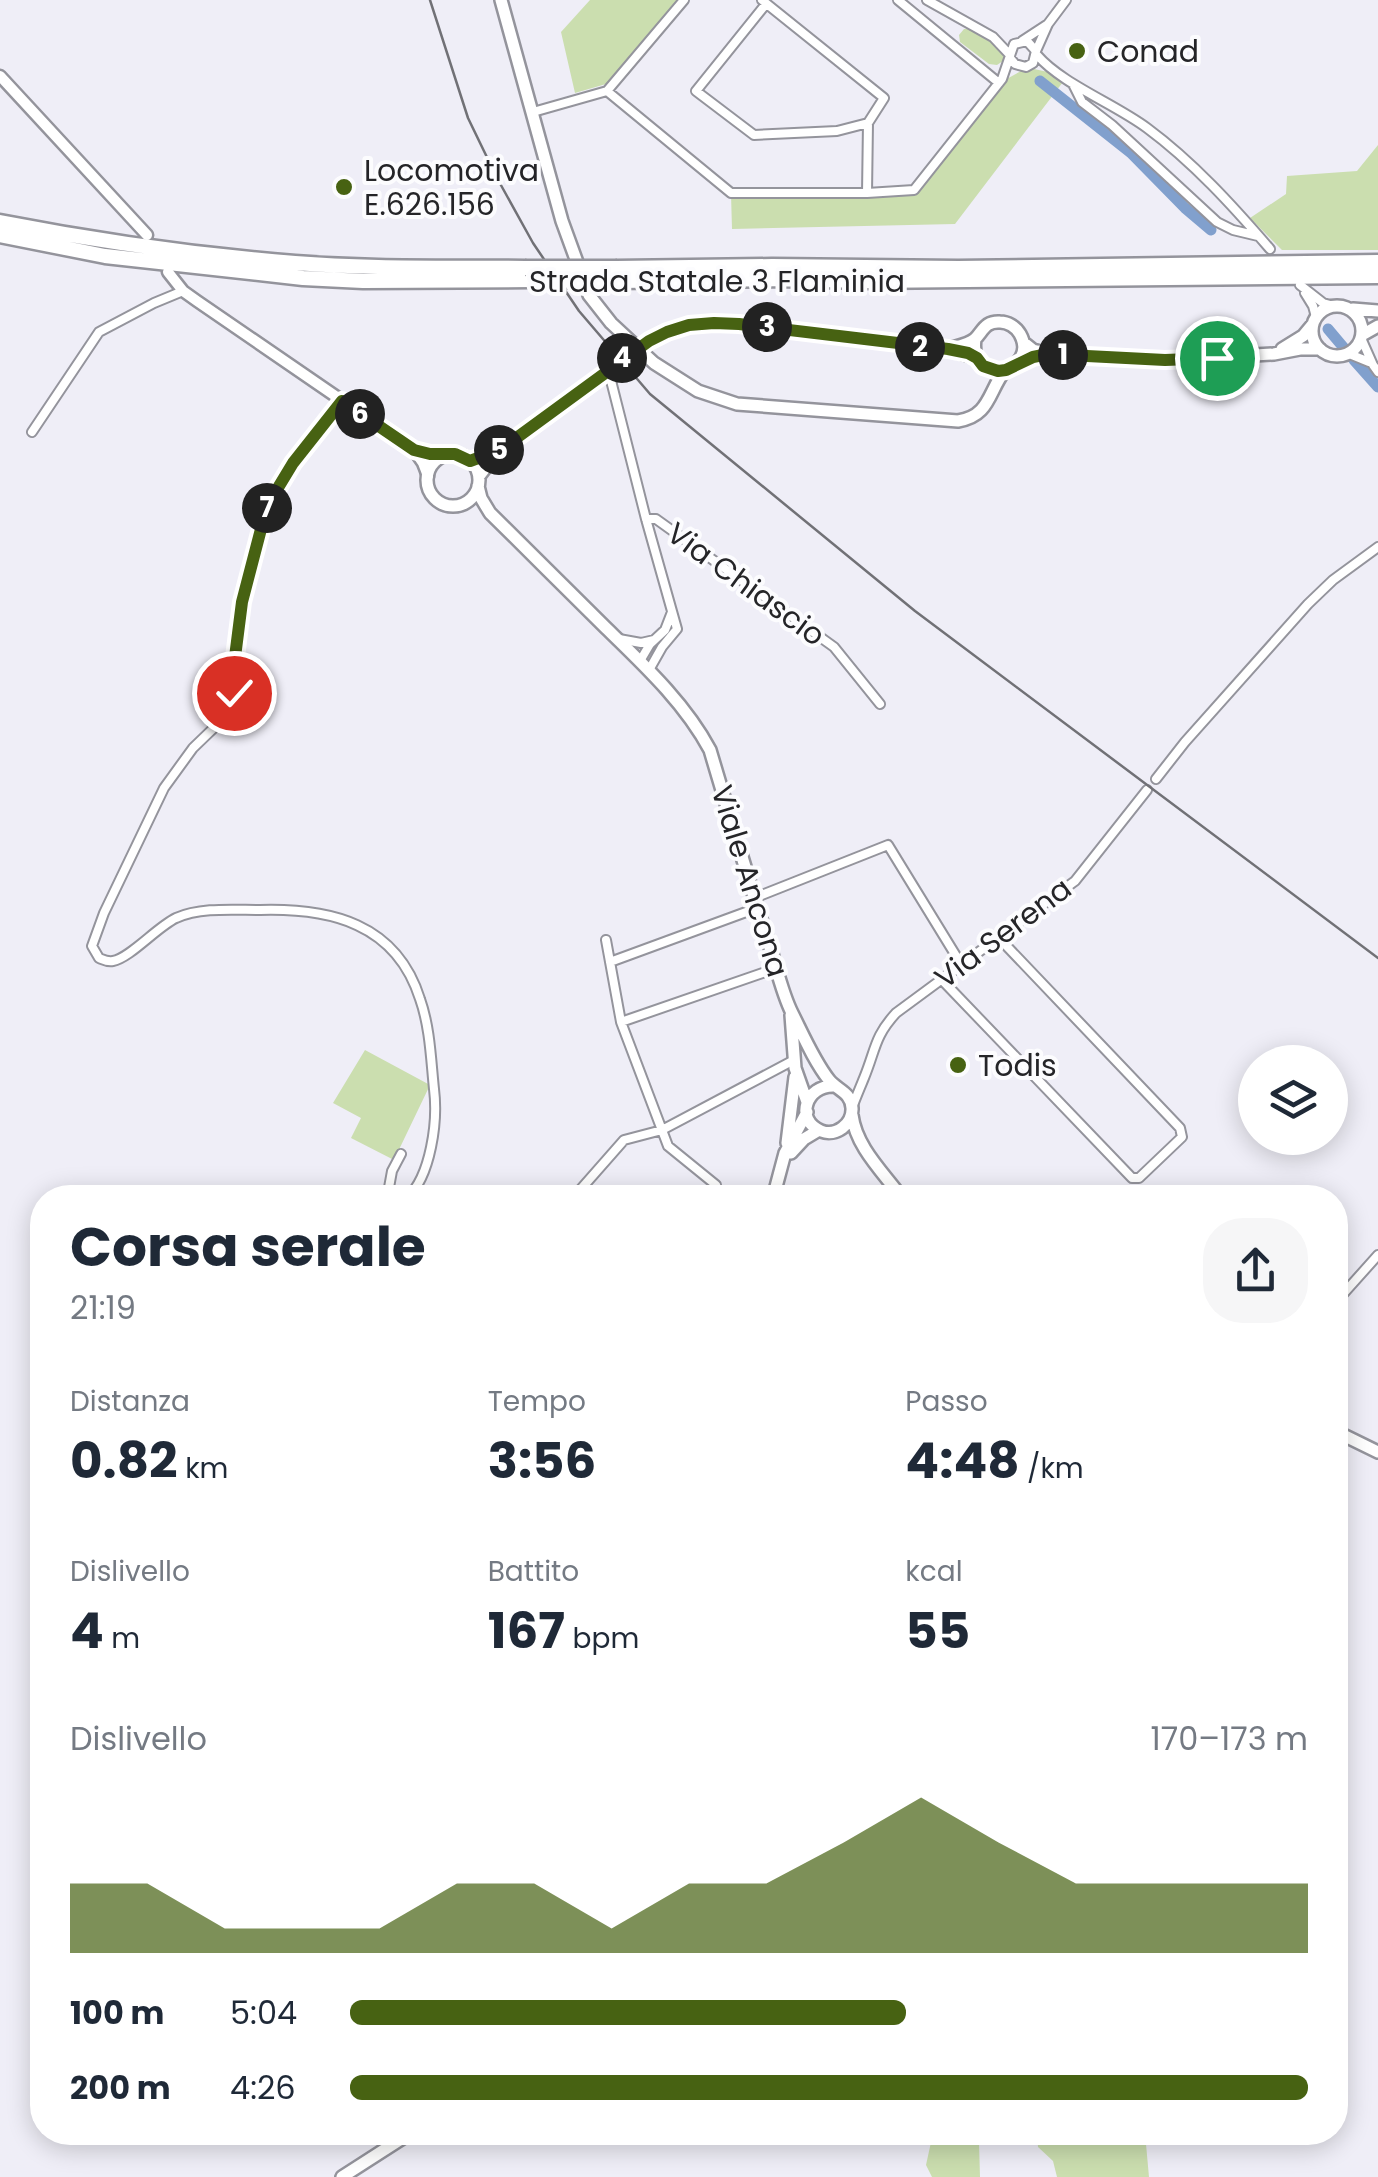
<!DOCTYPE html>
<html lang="it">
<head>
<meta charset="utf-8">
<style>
	:root { --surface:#fff; --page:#f6f6f7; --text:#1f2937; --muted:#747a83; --accent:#476212 }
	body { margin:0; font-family:Poppins,sans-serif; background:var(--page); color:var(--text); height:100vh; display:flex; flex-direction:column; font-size:38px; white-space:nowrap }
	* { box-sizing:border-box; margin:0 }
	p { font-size:32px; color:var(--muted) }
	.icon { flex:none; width:55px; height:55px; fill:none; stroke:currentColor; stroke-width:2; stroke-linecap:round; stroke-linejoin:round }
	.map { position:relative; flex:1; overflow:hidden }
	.sheet { position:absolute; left:30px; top:1185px; width:1318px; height:960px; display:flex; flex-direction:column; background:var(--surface); border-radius:40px; box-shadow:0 5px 25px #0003 }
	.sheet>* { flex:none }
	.controls { position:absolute; left:1238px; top:1045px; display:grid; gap:20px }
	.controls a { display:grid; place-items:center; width:110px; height:110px; border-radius:50%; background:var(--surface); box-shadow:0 5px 25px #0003; font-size:50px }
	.pin { position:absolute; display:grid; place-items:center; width:85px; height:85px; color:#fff; margin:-42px; border:5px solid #fff; border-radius:50%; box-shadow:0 2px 10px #0007 }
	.km { position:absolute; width:50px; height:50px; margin:-25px; border-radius:50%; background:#222; color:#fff; font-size:28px; line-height:50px; text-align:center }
	.round { display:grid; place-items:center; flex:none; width:105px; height:105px; border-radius:40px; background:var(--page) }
	.headline { display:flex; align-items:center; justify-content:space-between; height:170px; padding:0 40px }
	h1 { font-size:55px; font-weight:700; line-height:75px }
	.stats { display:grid; grid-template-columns:repeat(3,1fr); gap:15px; height:170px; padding:10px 40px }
	.stats div { display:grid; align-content:center }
	.stats b { font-size:50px; font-weight:700 }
	.stats small { font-size:28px; font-weight:400 }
	.stats p { font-size:28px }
	.chart { height:280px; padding:20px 40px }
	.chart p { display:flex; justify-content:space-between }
	.chart svg { width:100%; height:180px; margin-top:10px; fill:var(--accent); opacity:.7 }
	ul { padding:0 40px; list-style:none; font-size:32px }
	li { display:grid; grid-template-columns:160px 120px 1fr; align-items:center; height:75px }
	li i { height:25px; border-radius:12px; background:var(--accent) }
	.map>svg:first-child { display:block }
</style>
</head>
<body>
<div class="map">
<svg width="1378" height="2177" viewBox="0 0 1378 2177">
	<rect width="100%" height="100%" fill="#efeef7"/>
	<!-- green -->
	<path fill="#cbdeaf" d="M590,0H681L606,84L575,93L561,32Z
		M964,29H969L1001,48L1005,54L1003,61L997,65L989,64L960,42L959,35Z
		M1034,69L1048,72L1063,82L955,224L732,229L731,194L914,192L1003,81L1021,71Z
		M1378,145V250H1282L1250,218L1286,194L1287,176L1357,171Z
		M365,1050L430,1085L394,1160L351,1138L361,1118L333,1103Z
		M933,2133H967L979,2142L980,2177H932L926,2165Z
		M1037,2133H1145L1149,2177H1057L1053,2161L1038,2147Z"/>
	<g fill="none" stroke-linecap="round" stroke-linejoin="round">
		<!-- canal -->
		<path stroke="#81a0cd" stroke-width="11" d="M1040,81L1131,153L1185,208L1211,230
			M1328,329L1344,348
			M1354,360L1378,387"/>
		<!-- minor casing -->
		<g stroke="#94949c" stroke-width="12">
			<path id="minor" d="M762,0L884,98L868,123L837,131L754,135L696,91L766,4
				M898,0L999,83
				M927,0L993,37L1010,55
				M1022,41L1048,24
				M1036,51L1048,24L1066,0
				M1037,55C1062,84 1115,104 1147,128C1193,162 1233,206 1270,249
				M1073,84L1082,102L1112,125L1217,222L1233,230L1258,236
				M607,91L684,0
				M533,112L607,91L731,193H867L914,190L1002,79L1014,44L1027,41L1036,51L1033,63L1026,67L1015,64L1010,58
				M867,193L868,123
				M1300,285L1323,303L1334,306
				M1305,293L1313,306L1316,317
				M1361,338L1373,365L1378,372
				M604,353L646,519L677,629L662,647L649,670
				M1347,353L1369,362
				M342,401L293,463L267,506L242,602L231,709L221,721L193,748L164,788L104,913L92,946L99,958C104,960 107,962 113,961C130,958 157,927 176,918C201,907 233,910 260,910C330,908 396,923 420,999C430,1027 431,1060 434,1089C438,1121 431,1176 407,1198
				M32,432L99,332L154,303L183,291
				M646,519H656L834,647L880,704
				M619,639L641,643L654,640
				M640,661L650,644L665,630L672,612
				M1156,779L1185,742L1308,604L1333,580L1378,547
				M754,898L888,845L961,964
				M606,940L621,1022L668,1146L716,1185
				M610,962L757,908
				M942,980L1132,1178H1139L1182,1137L1180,1128L998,937
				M621,1022L777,968
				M852,1108C856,1097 860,1088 864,1078C876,1049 874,1037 896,1013L1075,881L1147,790
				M392,1198L388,1193L392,1171L401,1154
				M573,1198L624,1140L662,1130L794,1060
				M1335,1303L1378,1255"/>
		</g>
		<!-- tertiary casing -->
		<g stroke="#94949c" stroke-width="15">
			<path id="tertiary" d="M0,76L147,235
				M168,272L183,291L197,301L414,450L423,463L428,476
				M414,450L447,455"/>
		</g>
		<!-- secondary casing -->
		<g stroke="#94949c" stroke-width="16">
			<path id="secondary" d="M501,0L562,221L589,295L611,323L654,363L698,391L737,404L958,421C990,416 988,392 1005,370
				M1312 331a25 25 0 1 1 50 0a25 25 0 1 1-50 0Z
				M1353,309L1378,311
				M667,331L689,325L739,324L948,349L977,358
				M1362,335L1378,326
				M1023,342L1033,350L1048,354L1165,360L1274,354L1300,349H1320
				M952,348C959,346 969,344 975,339C983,331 985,321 1000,322C1008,322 1016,327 1020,334C1041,371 968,390 975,339
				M1282,349L1303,336L1313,324
				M427 480a26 26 0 1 1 52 0a26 26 0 1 1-52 0Z
				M479,476L500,449L576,393
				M478,486L481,498L490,513C528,551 567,589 605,627C643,664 685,703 710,750C729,814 748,878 768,941C776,964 781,991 792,1013C803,1035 814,1061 829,1080C837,1090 851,1092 852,1108C853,1124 836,1137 821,1131C794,1120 806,1085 834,1086
				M791,1015L795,1068L807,1102
				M852,1115C856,1147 883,1172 902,1198
				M787,1143L795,1077
				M791,1153L804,1139L819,1130
				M773,1198L785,1153L807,1112
				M1335,1431L1378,1452
				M342,2177L412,2132"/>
		</g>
		<!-- trunk casing -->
		<g stroke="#94949c" stroke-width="19">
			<path id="trunk" d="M0,222C97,241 197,255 295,263C371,269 448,267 525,268
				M0,235L105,256L303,278L363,281L531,280
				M617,268L772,266L958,268L1378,262
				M617,281L776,279L866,281L1378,276"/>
		</g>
		<!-- minor -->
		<use href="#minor" stroke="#fff" stroke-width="8"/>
		<!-- tertiary -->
		<use href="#tertiary" stroke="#fff" stroke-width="10"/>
		<!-- secondary -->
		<use href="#secondary" stroke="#fff" stroke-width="11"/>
		<!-- trunk -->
		<use href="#trunk" stroke="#fff" stroke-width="14"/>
		<!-- rail -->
		<path stroke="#717176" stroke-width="2.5" d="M430,0L468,118L497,178L533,243L579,311L650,394L915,611L1378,958"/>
		<!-- secondary-bridge casing -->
		<g stroke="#94949c" stroke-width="16" stroke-linecap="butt">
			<path id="secondary-bridge" d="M576,393L630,353L667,331"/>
		</g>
		<!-- trunk-bridge casing -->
		<g stroke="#94949c" stroke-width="19" stroke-linecap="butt">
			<path id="trunk-bridge" d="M525,268H617
				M531,280L617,281"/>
		</g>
		<!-- secondary-bridge -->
		<use href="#secondary-bridge" stroke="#fff" stroke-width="11"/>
		<!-- trunk-bridge -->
		<use href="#trunk-bridge" stroke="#fff" stroke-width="14"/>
	</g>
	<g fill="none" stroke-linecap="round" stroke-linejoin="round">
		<!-- route casing -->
		<g stroke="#fff" stroke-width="20">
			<path id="route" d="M234,693L235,657L242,602L267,506L293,463L342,401L414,450L430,454H455L470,461L500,450L649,341L667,332L689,325L714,323L739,324L948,349L968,353L977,358L983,366L998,371L1006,370L1033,357L1048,354L1165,360L1217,358"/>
		</g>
		<!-- route -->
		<use href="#route" stroke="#476212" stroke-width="12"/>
	</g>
	<!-- markers -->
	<g fill="#476212" stroke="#fcfcfe" stroke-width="4">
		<circle cx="1077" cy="51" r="10"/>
		<circle cx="344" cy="187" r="10"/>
		<circle cx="958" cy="1065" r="10"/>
	</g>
	<g text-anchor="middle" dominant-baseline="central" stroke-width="8" stroke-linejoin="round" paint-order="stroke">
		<!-- poi labels -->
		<g font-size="30" fill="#252528" stroke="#fcfcfe" text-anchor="start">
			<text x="1097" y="51">Conad</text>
			<text x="364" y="170">Locomotiva<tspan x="364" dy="34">E.626.156</tspan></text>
			<text x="978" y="1065">Todis</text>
		</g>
		<!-- street labels -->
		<g font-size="30" fill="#252528" stroke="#fcfcfe">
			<text x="717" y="281">Strada Statale 3 Flaminia</text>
			<text transform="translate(746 584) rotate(36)">Via Chiascio</text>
			<text transform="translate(750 881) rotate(73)">Viale Ancona</text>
			<text transform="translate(1003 933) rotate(-37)">Via Serena</text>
		</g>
	</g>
</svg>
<div class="controls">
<a><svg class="icon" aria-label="layers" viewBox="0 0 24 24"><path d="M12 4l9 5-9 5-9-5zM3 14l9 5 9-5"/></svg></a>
</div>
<div class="pin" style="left:1217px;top:358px;background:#1e9e55"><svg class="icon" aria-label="arrive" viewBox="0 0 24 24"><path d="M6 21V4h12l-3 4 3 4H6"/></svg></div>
<div class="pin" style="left:234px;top:693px;background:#d93025"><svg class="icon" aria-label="check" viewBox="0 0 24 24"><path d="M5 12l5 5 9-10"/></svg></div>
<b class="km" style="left:1063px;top:355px">1</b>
<b class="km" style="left:920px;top:347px">2</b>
<b class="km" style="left:767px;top:327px">3</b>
<b class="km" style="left:622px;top:358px">4</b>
<b class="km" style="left:499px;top:450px">5</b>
<b class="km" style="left:360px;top:414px">6</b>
<b class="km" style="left:267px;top:508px">7</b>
<section class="sheet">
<div class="headline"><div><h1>Corsa serale</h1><p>21:19</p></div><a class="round"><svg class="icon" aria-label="share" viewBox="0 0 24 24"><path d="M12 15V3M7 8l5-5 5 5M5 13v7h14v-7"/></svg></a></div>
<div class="stats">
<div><p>Distanza</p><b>0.82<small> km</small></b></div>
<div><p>Tempo</p><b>3:56</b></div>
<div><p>Passo</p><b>4:48<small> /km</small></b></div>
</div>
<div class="stats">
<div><p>Dislivello</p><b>4<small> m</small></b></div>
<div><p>Battito</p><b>167<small> bpm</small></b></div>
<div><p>kcal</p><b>55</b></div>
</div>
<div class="chart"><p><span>Dislivello</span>170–173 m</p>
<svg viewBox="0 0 160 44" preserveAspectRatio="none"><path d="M0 44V27L10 27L20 38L30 38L40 38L50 27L60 27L70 38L80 27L90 27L100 17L110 6L120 17L130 27L140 27L150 27L160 27V44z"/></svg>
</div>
<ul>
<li><b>100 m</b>5:04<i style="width:58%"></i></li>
<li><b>200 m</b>4:26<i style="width:100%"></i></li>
</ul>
</section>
</div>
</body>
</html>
